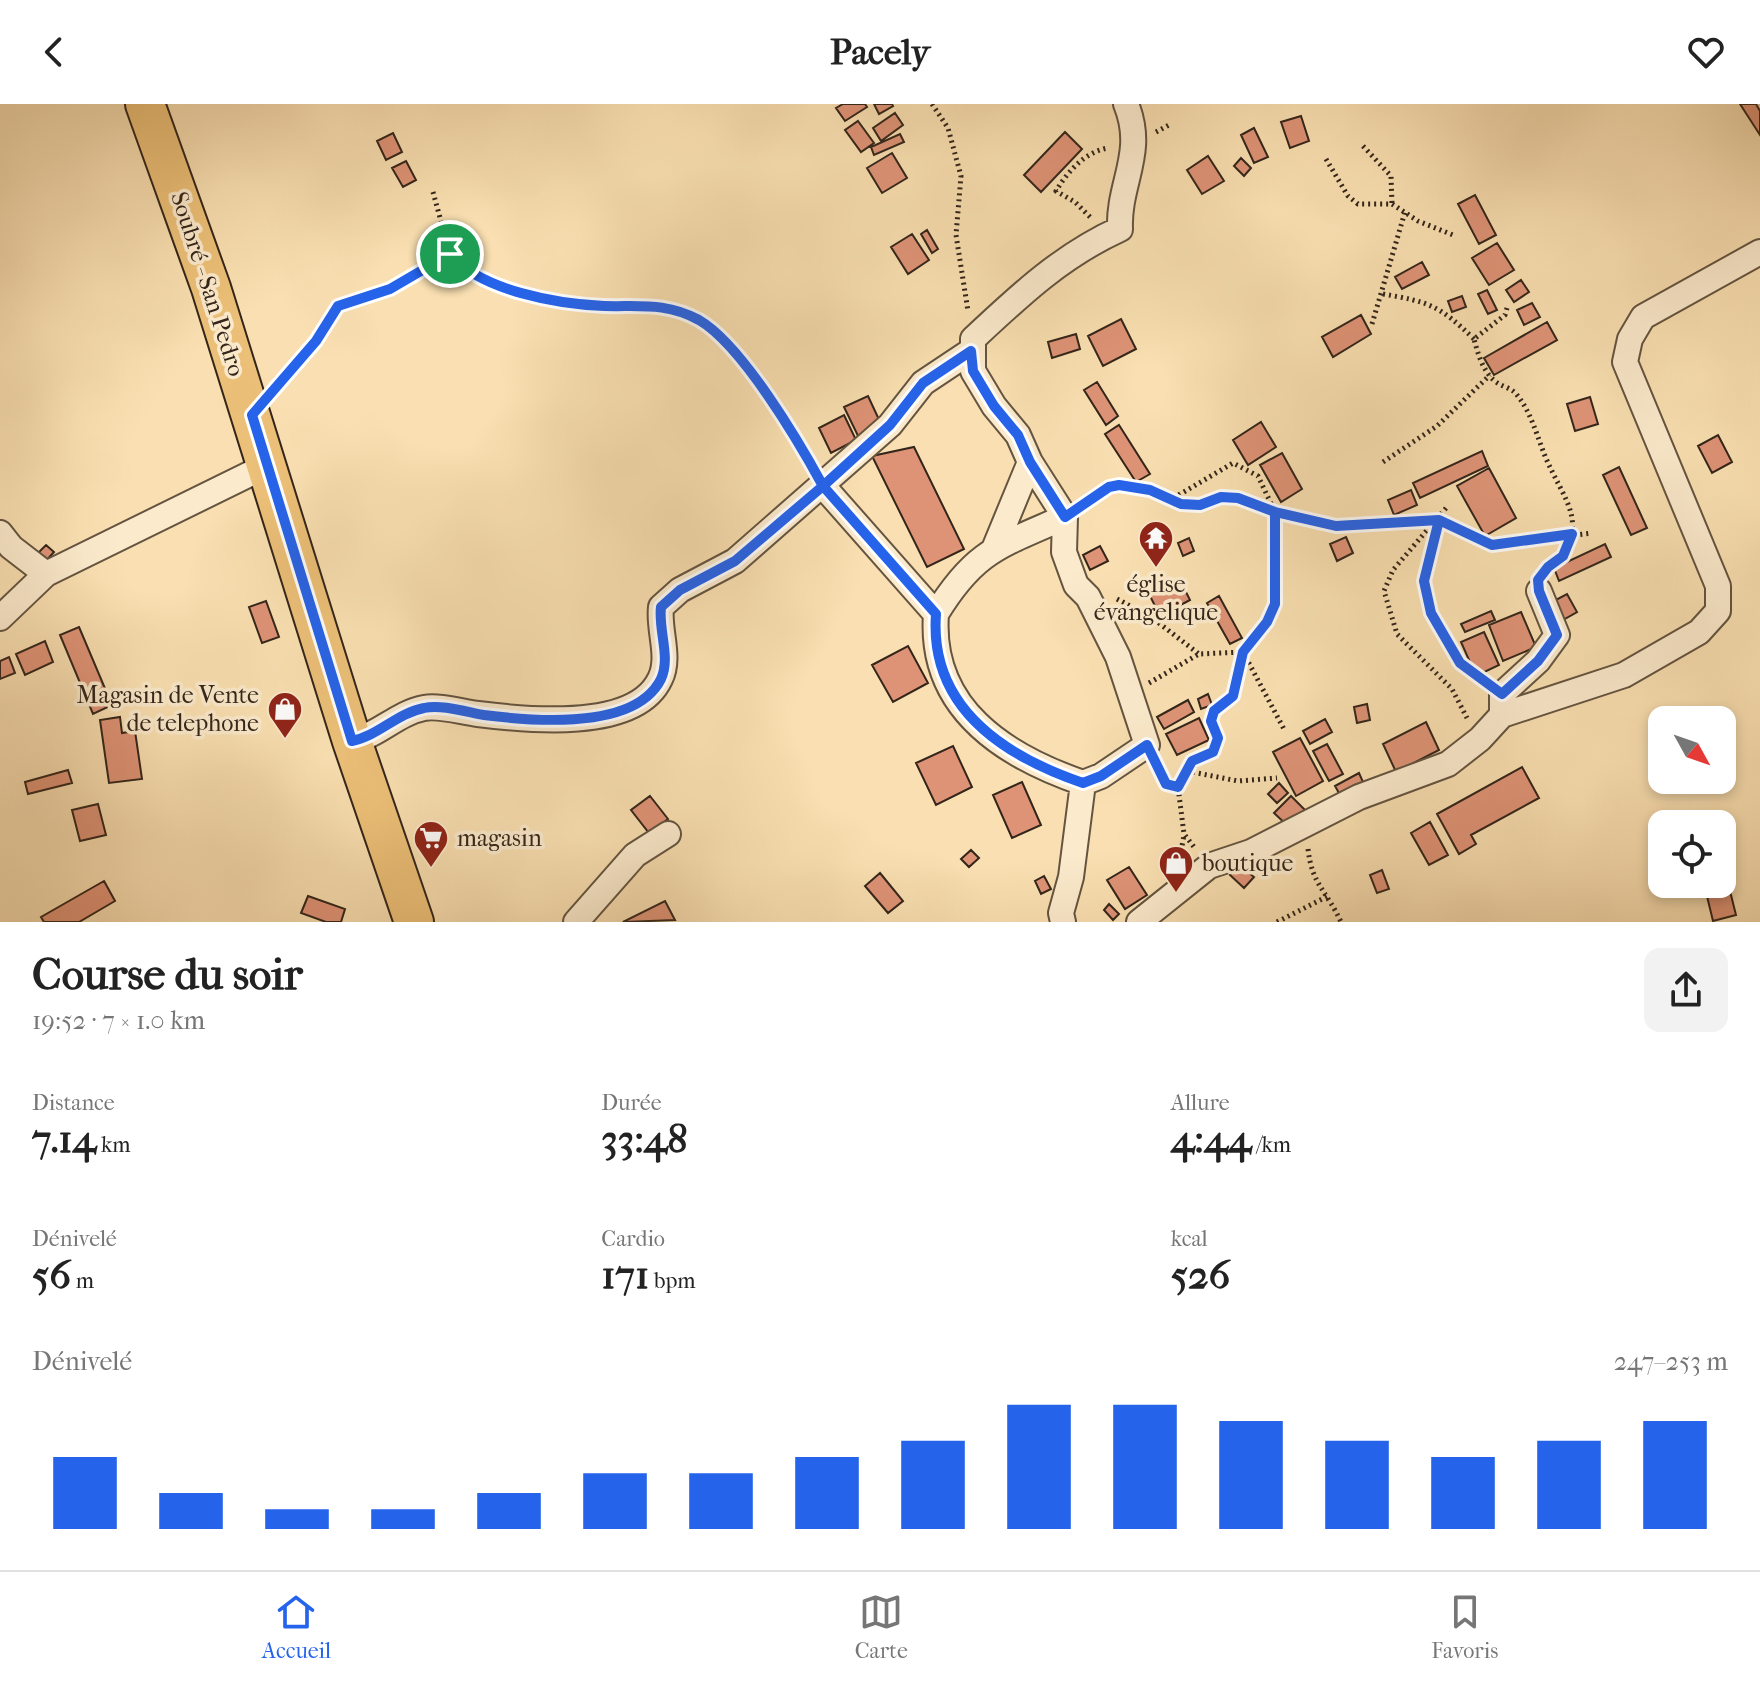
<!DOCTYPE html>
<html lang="fr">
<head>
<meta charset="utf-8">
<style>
	:root { --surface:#fff; --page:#f2f2f2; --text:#222; --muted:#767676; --line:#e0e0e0; --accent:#2563eb }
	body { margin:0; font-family:"IM FELL French Canon",serif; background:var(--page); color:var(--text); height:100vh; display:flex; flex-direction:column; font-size:30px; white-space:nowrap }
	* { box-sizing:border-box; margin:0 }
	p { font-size:26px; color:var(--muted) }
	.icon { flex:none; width:44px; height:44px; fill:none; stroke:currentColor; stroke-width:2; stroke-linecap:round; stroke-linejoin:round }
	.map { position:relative; height:818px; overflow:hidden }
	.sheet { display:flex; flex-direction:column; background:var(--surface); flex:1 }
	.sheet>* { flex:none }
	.needle { width:52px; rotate:130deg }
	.fabs { position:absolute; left:1648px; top:602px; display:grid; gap:16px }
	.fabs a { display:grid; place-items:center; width:88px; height:88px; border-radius:16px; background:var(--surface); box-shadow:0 4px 12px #0003; font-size:40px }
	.pin { position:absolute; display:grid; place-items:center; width:68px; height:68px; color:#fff; margin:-34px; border:4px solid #fff; border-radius:50%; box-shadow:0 2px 8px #0007 }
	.round { display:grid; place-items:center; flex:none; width:84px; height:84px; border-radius:16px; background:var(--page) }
	.headline { display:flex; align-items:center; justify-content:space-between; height:136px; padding:0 32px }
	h1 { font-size:44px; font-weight:700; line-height:60px }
	.stats { display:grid; grid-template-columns:repeat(3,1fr); gap:12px; height:136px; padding:8px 32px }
	.stats div { display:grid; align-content:center }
	.stats b { font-size:40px; font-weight:700 }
	.stats small { font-size:22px; font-weight:400 }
	.stats p { font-size:22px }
	.chart { height:224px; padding:16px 32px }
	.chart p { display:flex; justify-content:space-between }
	.chart svg { width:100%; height:144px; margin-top:8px; stroke:var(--accent); stroke-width:6 }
	header { display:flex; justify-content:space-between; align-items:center; height:104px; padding:0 32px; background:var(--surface); font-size:36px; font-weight:700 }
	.menu { display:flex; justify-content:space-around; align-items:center; height:112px; border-top:2px solid var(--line); background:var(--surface); font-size:22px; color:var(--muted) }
	.menu a { display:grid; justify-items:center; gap:4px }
	.menu .selected { color:var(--accent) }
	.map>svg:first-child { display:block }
</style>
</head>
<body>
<header><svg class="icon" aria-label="back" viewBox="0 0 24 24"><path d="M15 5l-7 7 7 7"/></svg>Pacely<svg class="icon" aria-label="heart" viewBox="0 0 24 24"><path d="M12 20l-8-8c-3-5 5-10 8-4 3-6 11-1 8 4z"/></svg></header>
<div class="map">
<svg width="1760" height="818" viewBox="0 0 1760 818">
	<rect width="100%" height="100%" fill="#f9dfb1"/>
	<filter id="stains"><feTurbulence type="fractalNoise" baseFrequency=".0025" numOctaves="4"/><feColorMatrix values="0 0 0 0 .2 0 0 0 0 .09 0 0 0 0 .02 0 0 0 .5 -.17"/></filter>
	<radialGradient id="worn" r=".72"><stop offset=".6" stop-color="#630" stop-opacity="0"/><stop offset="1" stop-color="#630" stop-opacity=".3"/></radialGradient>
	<!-- building -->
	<path fill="#de9376" stroke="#33251a" stroke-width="2" d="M843,0H865L867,3L845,17L836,4Z
		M874,0H892L893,2L879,10Z
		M1740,0H1756L1760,7V31Z
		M895,9L903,21L881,37L873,24Z
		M1301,12L1309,37L1290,44L1281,18Z
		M858,17L874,39L861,48L845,26Z
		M1254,24L1268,53L1254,59L1241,31Z
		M1065,28L1082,45L1041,88L1024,71Z
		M393,29L402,48L386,56L377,37Z
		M900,30L904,38L874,51L871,43Z
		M892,49L907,74L882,89L867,64Z
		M1208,52L1224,77L1202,90L1187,66Z
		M1241,54L1251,64L1244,72L1234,62Z
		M406,57L416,76L403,83L392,64Z
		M1475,91L1496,131L1479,140L1458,100Z
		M927,126L938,145L932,149L921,130Z
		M912,130L929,156L908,170L891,143Z
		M1497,139L1514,166L1489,181L1472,154Z
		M1422,158L1429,171L1402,185L1395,173Z
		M1521,176L1529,188L1514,198L1506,186Z
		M1487,186L1497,206L1488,210L1478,190Z
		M1462,192L1466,203L1452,208L1448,197Z
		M1532,199L1540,213L1524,221L1517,206Z
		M1361,211L1371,230L1333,253L1322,233Z
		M1121,215L1136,245L1103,262L1088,232Z
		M1547,218L1557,236L1494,271L1484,254Z
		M1076,230L1080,245L1052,254L1048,238Z
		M1097,278L1118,312L1106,321L1084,286Z
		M868,292L882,322L859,334L844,303Z
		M1590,293L1598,320L1575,327L1567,300Z
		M844,311L856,336L831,349L819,324Z
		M1261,318L1276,343L1248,361L1233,336Z
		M1119,321L1150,370L1136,378L1105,330Z
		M1718,331L1732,358L1712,369L1698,342Z
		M914,343L964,445L927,463L872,352Z
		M1482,347L1488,362L1420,394L1413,379Z
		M1282,349L1302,385L1281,398L1260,361Z
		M1619,363L1647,424L1631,431L1603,371Z
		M1489,364L1516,414L1485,432L1457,382Z
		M1411,386L1417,401L1394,411L1388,396Z
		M1346,433L1353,449L1337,457L1330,440Z
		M1189,434L1194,447L1183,452L1178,439Z
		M1605,440L1611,453L1559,477L1554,464Z
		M46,441L54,448L45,458L37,450Z
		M1100,442L1108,457L1090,466L1083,451Z
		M1179,474L1190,496L1160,512L1149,490Z
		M1567,490L1577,508L1563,516L1552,498Z
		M1219,492L1242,534L1230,540L1207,499Z
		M266,497L279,533L262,539L249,503Z
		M1491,507L1495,516L1465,528L1461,520Z
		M1521,508L1536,543L1503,557L1489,521Z
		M79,523L112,601L93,610L60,531Z
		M1484,528L1499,561L1476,572L1461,538Z
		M45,537L53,558L25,571L16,550Z
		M908,542L928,579L893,598L872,561Z
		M9,553L15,569L0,575V557Z
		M1208,590L1212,601L1201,605L1198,595Z
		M1188,596L1194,608L1164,625L1157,613Z
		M1367,600L1370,616L1357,619L1354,603Z
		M120,613L122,629L135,627L142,675L109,679L100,616Z
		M1199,614L1209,636L1177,651L1166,630Z
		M1325,615L1332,628L1310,640L1303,627Z
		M1426,618L1439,646L1396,668L1383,640Z
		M1300,634L1323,677L1296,692L1273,648Z
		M1327,640L1343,670L1329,677L1313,647Z
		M953,642L972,683L936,701L916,659Z
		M1522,663L1539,694L1471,731L1476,740L1459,750L1437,710Z
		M68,666L72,679L28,690L25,678Z
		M1359,669L1363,678L1340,691L1335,682Z
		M1022,678L1041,721L1012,734L993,691Z
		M1279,679L1288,689L1277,699L1268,690Z
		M650,692L668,715L649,729L631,706Z
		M1291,692L1305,706L1289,723L1274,709Z
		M98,700L106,731L80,737L72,706Z
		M1430,718L1448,751L1429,761L1411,729Z
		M971,746L979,754L969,763L961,755Z
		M1239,761L1254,773L1244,784L1230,771Z
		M1129,763L1147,791L1125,805L1107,776Z
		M1382,766L1389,785L1377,789L1370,771Z
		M880,769L903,797L888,809L865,782Z
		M1044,772L1051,785L1041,790L1035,777Z
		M104,777L115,797L79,818H44L41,813Z
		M1728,779L1736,811L1713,817L1705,784Z
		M308,792L345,805L341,818H326L301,809Z
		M665,797L675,816L624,818H623Z
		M1109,800L1119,810L1113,816L1104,806Z"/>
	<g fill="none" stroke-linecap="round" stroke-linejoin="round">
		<!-- street casing -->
		<g stroke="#645440" stroke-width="28">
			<path id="street" d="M823,382L936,510C975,446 1000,442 1065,413
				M0,429L11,443L46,470
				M994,445L1030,358
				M936,510C929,604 1004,652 1083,679L1101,672L1147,641L1118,553L1088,493L1076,481L1064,448L1065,413L1030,358L1018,331L994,302L973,267V235C1020,191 1061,152 1120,125C1118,79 1146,49 1126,0
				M0,514L46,470L266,362
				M1502,611V590L1538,557L1557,531L1539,487
				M352,637C378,632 397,609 424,604C439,601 462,608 478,610C526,616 635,628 660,575C671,553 658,526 661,503L680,486L735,457L890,321L923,279L971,247
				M576,818L635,751L668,730
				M1063,818L1061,809L1071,773L1083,679
				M1139,818L1209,762L1251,748L1359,693L1448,660L1480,635L1502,611L1624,571L1699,528L1718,507V482L1625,258L1630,235L1643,213L1760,148"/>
		</g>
		<!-- primary casing -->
		<g stroke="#33251a" stroke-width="42">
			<path id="primary" d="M145,0L211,184L352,637L414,818"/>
		</g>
		<!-- path -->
		<path stroke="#33251a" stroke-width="5" stroke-dasharray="2 4" stroke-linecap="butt" d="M932,0L948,24L961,72L956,131L968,207
			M1156,28L1169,21
			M1363,42L1391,72L1392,100
			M1326,55L1348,92L1358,100H1392L1418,117L1453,131
			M433,88L450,150L479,172L527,191L554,196L603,202L654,200L700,217L766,289L811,359
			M1090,113L1075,98L1056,87C1068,67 1085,48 1108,44
			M1383,190C1429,198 1439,201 1474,235
			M1507,204L1505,211L1474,235C1478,250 1483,268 1496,278C1503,283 1512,284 1517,291C1531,308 1537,332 1545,352C1564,398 1595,423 1547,464
			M1372,220L1405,108
			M275,283L316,237L338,202L390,185L450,150
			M1383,358L1437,322L1490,271
			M1173,395L1200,401L1221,393L1238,394L1275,408L1336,422L1439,416L1492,441L1592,429
			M1083,399C1118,377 1133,380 1172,395L1233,359L1258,372L1275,408L1277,477L1275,500L1267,518L1243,548L1233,592C1215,606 1209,611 1218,634L1213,648L1192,657L1178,683
			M1446,404L1393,466L1384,487L1397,530L1452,585L1467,614
			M1438,419C1432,437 1425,456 1424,475C1424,509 1452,560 1481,577
			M1117,495L1151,513L1199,550
			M1149,579L1199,550L1243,548L1285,627
			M1156,660L1166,680L1178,683L1184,730L1194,743
			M1187,667L1238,677L1277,674
			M1308,745C1312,781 1327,787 1341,818
			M1180,753L1184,731
			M1277,818L1328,792"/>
		<!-- street -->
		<use href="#street" stroke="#fbeacc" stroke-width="24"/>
		<!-- primary -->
		<use href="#primary" stroke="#ecc078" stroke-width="38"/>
	</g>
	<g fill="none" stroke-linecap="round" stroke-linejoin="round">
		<!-- route casing -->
		<g stroke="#fff" stroke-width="16">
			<path id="route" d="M450,150L390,185L338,202L316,237L252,311L352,637C378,632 397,609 424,604C441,600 467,608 484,611C531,617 635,627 661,575C671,553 658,526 661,503L680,486L735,457L823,382L936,510C929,604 1004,652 1083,679L1101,672L1147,641L1166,680L1178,683L1192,657L1213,648L1218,634L1211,617L1214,607L1233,592L1243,548L1267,518L1275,500V408L1336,422L1439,416L1492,441L1572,430L1563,452L1548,463L1538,476L1539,487L1557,531L1538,557L1502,590L1460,559L1431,509L1424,477L1439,416L1336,422L1275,408L1238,394L1221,393L1200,401L1181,400L1150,386L1119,381L1109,383L1065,413L1030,358L1018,331L994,302L973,267L971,247L923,279L890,321L823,382C799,338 742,241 699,216C666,198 639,203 604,202C558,200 481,187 450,150"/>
		</g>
		<!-- route -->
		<use href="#route" stroke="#2563eb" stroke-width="10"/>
	</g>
	<!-- icons -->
	<defs>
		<g id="temple-pin" transform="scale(1.8)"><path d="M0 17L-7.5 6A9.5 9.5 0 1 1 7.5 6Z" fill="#8f2418" stroke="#fbeacc"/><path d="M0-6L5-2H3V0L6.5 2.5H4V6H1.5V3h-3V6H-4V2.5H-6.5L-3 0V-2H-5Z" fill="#fff"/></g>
		<g id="shop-pin" transform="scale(1.8)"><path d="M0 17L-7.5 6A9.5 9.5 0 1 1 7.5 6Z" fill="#8f2418" stroke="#fbeacc"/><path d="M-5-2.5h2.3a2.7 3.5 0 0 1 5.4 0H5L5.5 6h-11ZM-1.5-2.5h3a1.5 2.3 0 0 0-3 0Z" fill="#fff"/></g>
		<g id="supermarket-pin" transform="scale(1.8)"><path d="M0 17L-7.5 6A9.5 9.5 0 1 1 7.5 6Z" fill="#8f2418" stroke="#fbeacc"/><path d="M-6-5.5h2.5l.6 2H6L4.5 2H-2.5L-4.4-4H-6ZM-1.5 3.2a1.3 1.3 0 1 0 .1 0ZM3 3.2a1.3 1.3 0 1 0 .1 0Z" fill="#fff"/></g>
	</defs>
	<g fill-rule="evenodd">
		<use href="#temple-pin" x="1156" y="434"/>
		<use href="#shop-pin" x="285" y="605"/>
		<use href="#supermarket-pin" x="431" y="734"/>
		<use href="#shop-pin" x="1176" y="759"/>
	</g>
	<g text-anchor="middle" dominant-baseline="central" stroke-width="7" stroke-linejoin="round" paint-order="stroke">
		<!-- street labels -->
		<g font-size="24" fill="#33251a" stroke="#fbeacc">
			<text transform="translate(208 180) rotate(72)">Soubré - San Pedro</text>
		</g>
		<!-- poi labels -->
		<g font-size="24" fill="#33251a" stroke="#fbeacc" text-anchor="start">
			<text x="1156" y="480" text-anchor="middle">église<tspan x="1156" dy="28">évangelique</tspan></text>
			<text x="259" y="591" text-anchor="end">Magasin de Vente<tspan x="259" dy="28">de telephone</tspan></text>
			<text x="457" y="734">magasin</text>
			<text x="1202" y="759">boutique</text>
		</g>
	</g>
	<rect width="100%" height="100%" filter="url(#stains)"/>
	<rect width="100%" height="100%" fill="url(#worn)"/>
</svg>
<div class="fabs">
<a><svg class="needle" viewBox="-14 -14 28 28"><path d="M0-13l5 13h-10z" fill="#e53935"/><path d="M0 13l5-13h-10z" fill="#767676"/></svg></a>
<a><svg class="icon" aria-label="locate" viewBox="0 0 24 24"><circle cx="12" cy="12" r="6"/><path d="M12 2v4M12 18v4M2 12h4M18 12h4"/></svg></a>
</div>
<div class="pin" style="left:450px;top:150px;background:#1e9e55"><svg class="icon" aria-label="arrive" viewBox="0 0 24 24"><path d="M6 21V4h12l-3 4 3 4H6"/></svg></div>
</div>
<section class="sheet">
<div class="headline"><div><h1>Course du soir</h1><p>19:52 · 7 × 1.0 km</p></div><a class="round"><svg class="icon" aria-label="share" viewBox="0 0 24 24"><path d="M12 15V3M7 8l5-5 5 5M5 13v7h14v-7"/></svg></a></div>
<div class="stats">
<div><p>Distance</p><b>7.14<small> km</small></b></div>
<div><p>Durée</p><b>33:48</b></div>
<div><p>Allure</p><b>4:44<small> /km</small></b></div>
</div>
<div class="stats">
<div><p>Dénivelé</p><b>56<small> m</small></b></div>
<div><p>Cardio</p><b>171<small> bpm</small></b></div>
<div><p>kcal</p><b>526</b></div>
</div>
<div class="chart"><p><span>Dénivelé</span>247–253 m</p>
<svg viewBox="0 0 160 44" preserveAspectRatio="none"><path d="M5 44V22M15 44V33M25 44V38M35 44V38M45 44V33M55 44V27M65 44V27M75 44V22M85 44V17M95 44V6M105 44V6M115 44V11M125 44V17M135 44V22M145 44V17M155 44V11"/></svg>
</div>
</section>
<nav class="menu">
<a class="selected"><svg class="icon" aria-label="home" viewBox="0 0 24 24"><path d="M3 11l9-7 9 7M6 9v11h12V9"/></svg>Accueil</a>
<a><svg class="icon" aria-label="map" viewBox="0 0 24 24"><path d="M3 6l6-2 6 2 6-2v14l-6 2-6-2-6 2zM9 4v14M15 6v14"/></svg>Carte</a>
<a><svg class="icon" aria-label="saved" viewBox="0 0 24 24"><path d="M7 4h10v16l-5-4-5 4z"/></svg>Favoris</a>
</nav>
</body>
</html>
